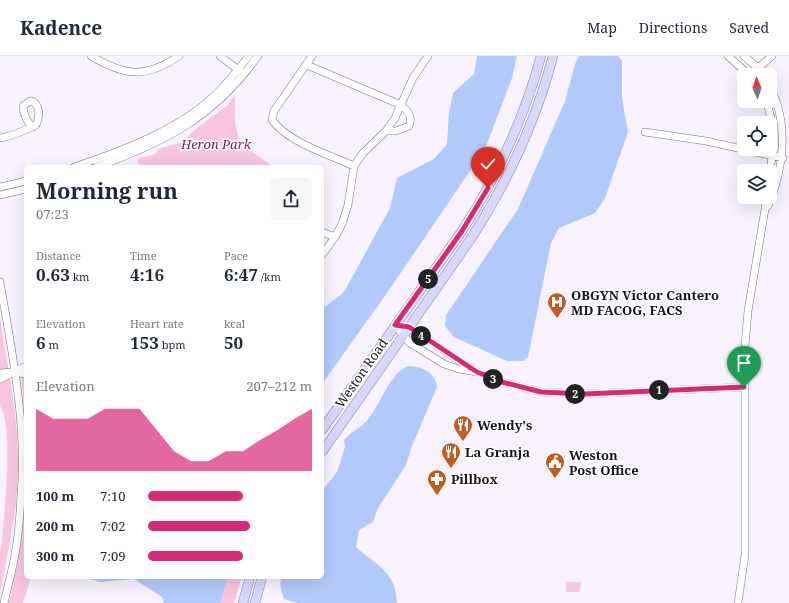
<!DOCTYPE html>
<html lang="en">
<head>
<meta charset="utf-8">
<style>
	:root { --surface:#fff; --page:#f6f6f7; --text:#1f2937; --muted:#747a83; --line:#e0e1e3; --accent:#db2777 }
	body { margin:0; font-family:"Noto Serif",serif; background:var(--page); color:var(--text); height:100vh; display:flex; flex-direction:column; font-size:15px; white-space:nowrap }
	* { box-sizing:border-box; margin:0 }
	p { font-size:13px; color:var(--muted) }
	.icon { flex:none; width:22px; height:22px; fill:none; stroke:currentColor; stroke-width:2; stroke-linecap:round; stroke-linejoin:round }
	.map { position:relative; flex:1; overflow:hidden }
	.drawer { position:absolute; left:24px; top:109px; width:300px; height:414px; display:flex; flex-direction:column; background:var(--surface); border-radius:6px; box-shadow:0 4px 16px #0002 }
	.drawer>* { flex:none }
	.needle { width:26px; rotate:357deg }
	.tools { position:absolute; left:737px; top:12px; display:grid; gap:8px }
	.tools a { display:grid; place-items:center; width:40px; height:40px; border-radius:6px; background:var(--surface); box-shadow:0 4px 16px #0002; font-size:20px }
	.pin { position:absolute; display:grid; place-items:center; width:34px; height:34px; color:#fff; margin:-41px -17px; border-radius:50% 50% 50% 0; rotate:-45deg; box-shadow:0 0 4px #0007 }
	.pin .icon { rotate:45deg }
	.km { position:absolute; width:20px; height:20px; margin:-10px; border-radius:50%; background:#222; color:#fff; font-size:11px; line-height:20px; text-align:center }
	.round { display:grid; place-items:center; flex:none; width:42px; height:42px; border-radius:6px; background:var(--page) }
	.summary { display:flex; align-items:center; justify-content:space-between; height:68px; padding:0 12px }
	h1 { font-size:22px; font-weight:700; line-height:30px }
	.stats { display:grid; grid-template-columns:repeat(3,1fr); gap:6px; height:68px; padding:4px 12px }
	.stats div { display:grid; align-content:center }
	.stats b { font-size:17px; font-weight:700 }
	.stats small { font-size:11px; font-weight:400 }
	.stats p { font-size:11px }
	.chart { height:112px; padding:8px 12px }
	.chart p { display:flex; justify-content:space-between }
	.chart svg { width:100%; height:72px; margin-top:4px; fill:var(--accent); opacity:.7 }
	ul { padding:0 12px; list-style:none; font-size:13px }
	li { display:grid; grid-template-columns:64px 48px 1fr; align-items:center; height:30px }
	li i { height:10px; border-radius:5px; background:var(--accent) }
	header { display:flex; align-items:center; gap:24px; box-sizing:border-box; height:56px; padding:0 20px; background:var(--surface); border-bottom:1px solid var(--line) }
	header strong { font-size:19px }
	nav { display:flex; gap:22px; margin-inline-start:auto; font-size:14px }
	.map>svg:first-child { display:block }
</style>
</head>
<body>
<header>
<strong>Kadence</strong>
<nav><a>Map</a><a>Directions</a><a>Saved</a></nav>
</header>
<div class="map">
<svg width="789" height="547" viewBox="0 0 789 547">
	<rect width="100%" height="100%" fill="#f7f2fe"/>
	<!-- green -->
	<path fill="#f8c5de" d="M235,38V67L240,87L273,111H140L137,103L155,98L159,93L182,86L197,72L228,49Z
		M0,262C7,307 17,354 18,401C19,446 9,492 0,536V496L2,486C4,459 14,369 0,350Z
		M21,317L26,320V521H31L23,547H9C26,471 29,395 21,317Z
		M228,521H242L234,547H219Z
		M566,526H581L580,536H566Z"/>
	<!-- water -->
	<path fill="#b2cafb" d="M477,0H517L512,22L485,93L387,237L322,328V253L344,236L390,152L397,122L434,103L447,88L449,57L453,37L474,18Z
		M579,0H618L622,5V42L628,76L605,142L595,157L559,172L551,187L528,301L523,305H507L454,281L445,270L446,259L518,153L565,45L575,8Z
		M408,310C421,310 436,316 437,331L412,390L406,409L378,452L373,466L359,474L356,491C377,510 396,515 397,547H298L284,543L280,530L281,521H322V435L337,416L345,391L344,384C351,375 362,372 369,362C381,347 390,317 408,310Z
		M83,521H228L220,547H164L162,541L134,523L100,526Z"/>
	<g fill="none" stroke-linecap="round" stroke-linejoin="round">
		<!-- minor casing -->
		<g stroke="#77727d" stroke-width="8">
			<path id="minor" d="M91,0C125,20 145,23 179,0
				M220,0L241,16
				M312,0L274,55L272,64C289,87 328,98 354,110
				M728,0L749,19
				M744,0L758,12L763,19
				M307,9L401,49C408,55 413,61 409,70L396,75H386
				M750,19L772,0
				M766,45C775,69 774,90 770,115
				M645,76L706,85L783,102
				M0,82C13,80 24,75 36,69C39,61 41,53 34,46L30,45L23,50C23,57 27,67 33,71
				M74,111C122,95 184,72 219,35C230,24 239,12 249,0
				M96,111C166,86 214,61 258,0
				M0,131L26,125
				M0,139L26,133
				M768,150C784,113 789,67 770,31
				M322,176L335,181
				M322,199L335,181L342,168L348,149L354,110L363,97L386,75L395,62L413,22L428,0
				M0,226C12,296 27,368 21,439C20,462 18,486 13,509C10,522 7,534 4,547
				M395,269L410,287L444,308L459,313L477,316L502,326L541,336L585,338L744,331
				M404,271H409L475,315
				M26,310L14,316L26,318
				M0,317L14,316L0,323
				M738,547L745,499V289L748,255L767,141"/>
		</g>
		<!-- major casing -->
		<g stroke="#8381a9" stroke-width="10">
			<path id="major" d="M322,374L462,175C497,121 524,63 541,0
				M322,396L470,184C507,127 536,66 553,0
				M243,547L250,521
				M255,547L262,521"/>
		</g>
		<!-- minor -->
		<use href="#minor" stroke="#fff" stroke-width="7"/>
		<!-- major -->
		<use href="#major" stroke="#d8d7fa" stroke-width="9"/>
	</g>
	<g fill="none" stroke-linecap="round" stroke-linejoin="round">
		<!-- route casing -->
		<g stroke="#fff" stroke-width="8">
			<path id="route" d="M488,132L462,175L395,269L409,271L477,316L502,326L541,336L585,338L744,331"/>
		</g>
		<!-- route -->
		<use href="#route" stroke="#db2777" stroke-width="5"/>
	</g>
	<!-- icons -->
	<defs>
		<g id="hospital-pin" transform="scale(1)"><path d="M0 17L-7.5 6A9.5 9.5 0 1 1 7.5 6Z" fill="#be5d1d" stroke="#fff"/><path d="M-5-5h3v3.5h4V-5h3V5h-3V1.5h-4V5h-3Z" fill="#fff"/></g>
		<g id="restaurant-pin" transform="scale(1)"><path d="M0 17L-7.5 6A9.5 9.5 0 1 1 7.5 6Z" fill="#be5d1d" stroke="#fff"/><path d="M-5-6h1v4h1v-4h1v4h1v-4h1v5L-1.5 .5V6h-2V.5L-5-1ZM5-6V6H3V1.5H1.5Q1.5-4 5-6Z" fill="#fff"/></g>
		<g id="civic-pin" transform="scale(1)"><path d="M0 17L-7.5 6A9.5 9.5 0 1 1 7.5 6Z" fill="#be5d1d" stroke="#fff"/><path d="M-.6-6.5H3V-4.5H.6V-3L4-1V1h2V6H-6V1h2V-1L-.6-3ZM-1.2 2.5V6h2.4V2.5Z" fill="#fff"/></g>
		<g id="pharmacy-pin" transform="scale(1)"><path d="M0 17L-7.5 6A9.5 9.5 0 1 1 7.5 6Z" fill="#be5d1d" stroke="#fff"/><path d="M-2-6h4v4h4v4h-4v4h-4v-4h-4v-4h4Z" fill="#fff"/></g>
	</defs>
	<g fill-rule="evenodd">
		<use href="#hospital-pin" x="557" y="246"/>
		<use href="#restaurant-pin" x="463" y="369"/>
		<use href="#restaurant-pin" x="451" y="396"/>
		<use href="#civic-pin" x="555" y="406"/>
		<use href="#pharmacy-pin" x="437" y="423"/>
	</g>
	<g text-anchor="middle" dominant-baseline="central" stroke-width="3.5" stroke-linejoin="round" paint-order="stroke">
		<!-- park labels -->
		<g font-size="13" font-style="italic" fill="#7f1458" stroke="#fff">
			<text x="216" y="88">Heron Park</text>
		</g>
		<!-- poi labels -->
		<g font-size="13" font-weight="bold" fill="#161419" stroke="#fff" text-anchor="start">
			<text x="571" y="239">OBGYN Victor Cantero<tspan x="571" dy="15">MD FACOG, FACS</tspan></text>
			<text x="477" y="369">Wendy's</text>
			<text x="465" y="396">La Granja</text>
			<text x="569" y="399">Weston<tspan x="569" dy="15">Post Office</tspan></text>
			<text x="451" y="423">Pillbox</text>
		</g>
		<!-- street labels -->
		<g font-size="13" fill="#161419" stroke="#fff">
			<text transform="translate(361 317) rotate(-55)">Weston Road</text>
		</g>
	</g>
</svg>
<div class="tools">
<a><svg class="needle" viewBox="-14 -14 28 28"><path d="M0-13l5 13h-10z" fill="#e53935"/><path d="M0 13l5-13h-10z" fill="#747a83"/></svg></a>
<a><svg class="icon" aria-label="locate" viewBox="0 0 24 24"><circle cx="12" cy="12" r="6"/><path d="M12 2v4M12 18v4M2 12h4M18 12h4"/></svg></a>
<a><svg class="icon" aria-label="layers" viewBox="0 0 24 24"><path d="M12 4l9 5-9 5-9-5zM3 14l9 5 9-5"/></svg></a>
</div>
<div class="pin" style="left:744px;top:331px;background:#1e9e55"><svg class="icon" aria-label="arrive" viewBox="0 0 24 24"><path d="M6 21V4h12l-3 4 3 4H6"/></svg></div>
<div class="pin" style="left:488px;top:132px;background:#d93025"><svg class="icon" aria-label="check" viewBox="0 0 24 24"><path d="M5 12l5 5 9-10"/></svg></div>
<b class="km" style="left:659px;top:334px">1</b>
<b class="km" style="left:575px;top:338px">2</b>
<b class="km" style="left:493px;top:323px">3</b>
<b class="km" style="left:421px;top:280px">4</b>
<b class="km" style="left:428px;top:223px">5</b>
<section class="drawer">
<div class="summary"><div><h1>Morning run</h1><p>07:23</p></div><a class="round"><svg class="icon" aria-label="share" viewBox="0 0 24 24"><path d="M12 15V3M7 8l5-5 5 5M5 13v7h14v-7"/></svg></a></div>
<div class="stats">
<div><p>Distance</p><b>0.63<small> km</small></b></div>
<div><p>Time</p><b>4:16</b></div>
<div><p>Pace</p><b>6:47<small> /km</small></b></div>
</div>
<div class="stats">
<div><p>Elevation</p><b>6<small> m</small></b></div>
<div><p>Heart rate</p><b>153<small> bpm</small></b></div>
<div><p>kcal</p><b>50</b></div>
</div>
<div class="chart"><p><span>Elevation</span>207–212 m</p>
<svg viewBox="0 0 160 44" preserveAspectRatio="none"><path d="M0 44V6L10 12L20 12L30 12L40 6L50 6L60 6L70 19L80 32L90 38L100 38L110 32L120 32L130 25L140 19L150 12L160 6V44z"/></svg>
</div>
<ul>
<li><b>100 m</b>7:10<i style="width:58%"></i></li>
<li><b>200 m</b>7:02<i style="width:62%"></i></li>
<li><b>300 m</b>7:09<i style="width:58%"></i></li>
</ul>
</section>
</div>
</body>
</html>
